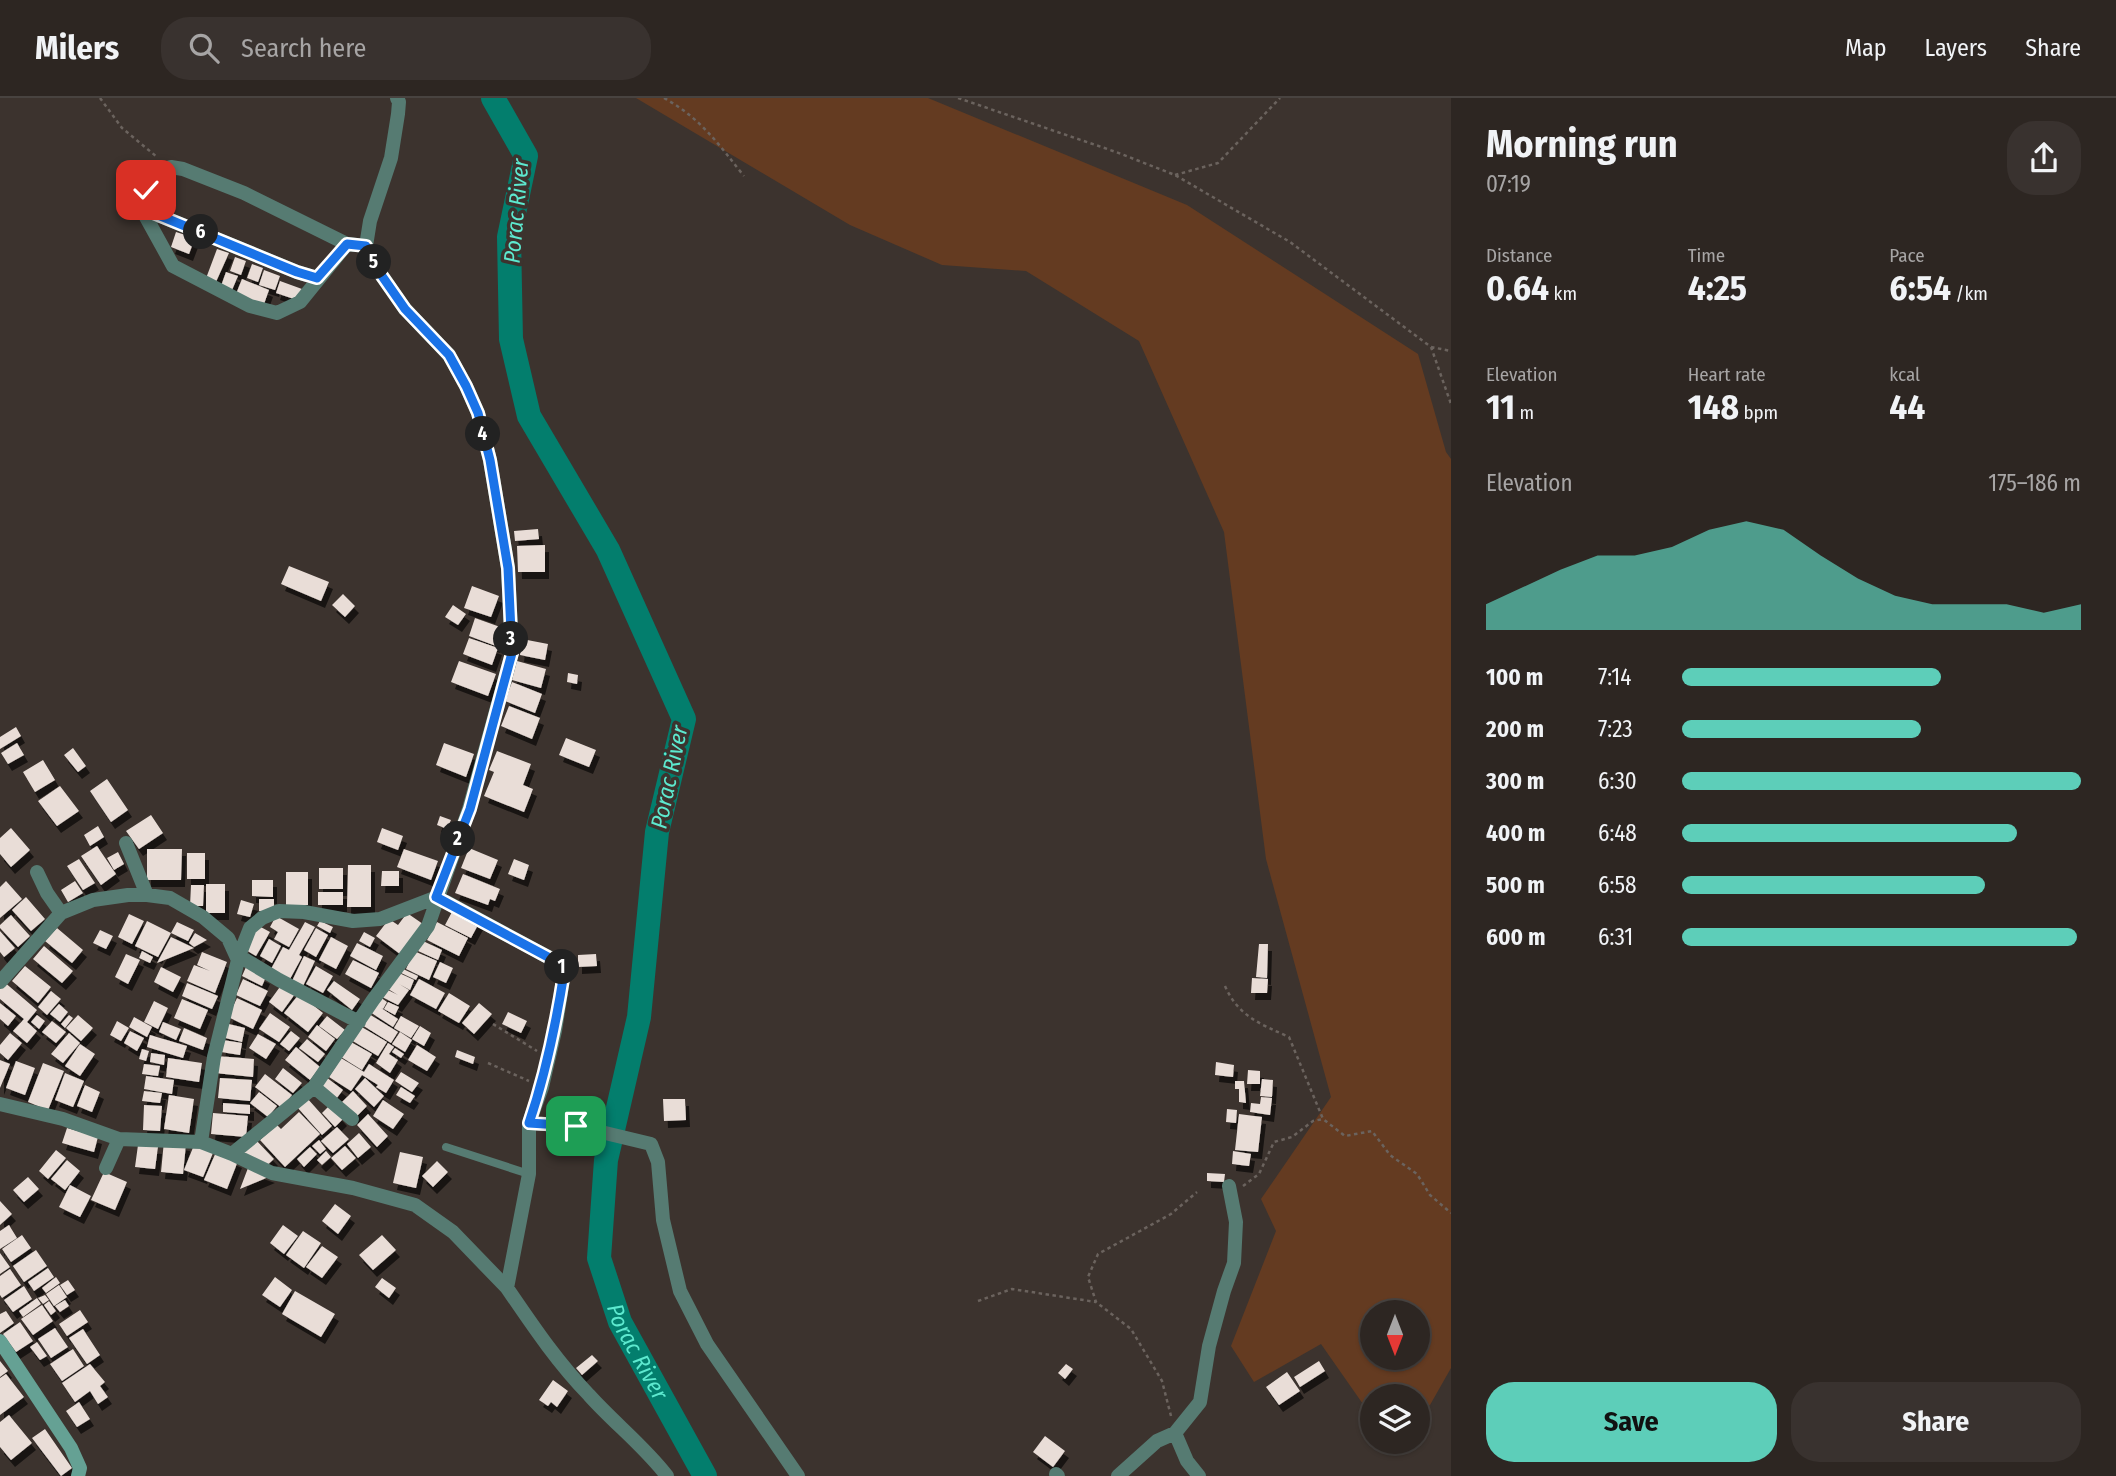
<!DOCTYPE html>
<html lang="en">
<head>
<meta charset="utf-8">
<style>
	:root { --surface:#2d2622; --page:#39322f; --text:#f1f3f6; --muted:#a7a5a5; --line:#484340; --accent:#5dceb9 }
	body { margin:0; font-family:"Fira Sans Condensed",sans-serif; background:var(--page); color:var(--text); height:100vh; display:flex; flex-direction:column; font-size:26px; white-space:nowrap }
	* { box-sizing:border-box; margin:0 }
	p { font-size:23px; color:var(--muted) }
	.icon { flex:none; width:38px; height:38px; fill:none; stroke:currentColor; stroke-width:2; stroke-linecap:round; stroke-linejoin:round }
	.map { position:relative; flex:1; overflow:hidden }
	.panel { display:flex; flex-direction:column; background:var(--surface); width:665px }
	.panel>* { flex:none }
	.needle { width:46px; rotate:180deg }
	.controls { position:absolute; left:1360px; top:1202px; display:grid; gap:14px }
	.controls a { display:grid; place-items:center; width:70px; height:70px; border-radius:50%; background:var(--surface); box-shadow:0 2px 5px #0004,0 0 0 2px var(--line); font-size:35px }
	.pin { position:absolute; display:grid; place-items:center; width:60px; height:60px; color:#fff; margin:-30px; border-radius:14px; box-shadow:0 4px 10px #0006 }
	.km { position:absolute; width:35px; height:35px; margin:-18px; border-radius:50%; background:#222; color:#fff; font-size:19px; line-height:35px; text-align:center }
	.round { display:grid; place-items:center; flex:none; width:74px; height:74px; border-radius:28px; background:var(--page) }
	.headline { display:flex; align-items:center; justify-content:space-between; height:119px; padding:0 35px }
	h1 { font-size:38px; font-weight:700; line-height:52px }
	.stats { display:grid; grid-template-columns:repeat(3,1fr); gap:10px; height:119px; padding:7px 35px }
	.stats div { display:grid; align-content:center }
	.stats b { font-size:35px; font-weight:700 }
	.stats small { font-size:19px; font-weight:400 }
	.stats p { font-size:19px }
	.chart { height:196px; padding:14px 35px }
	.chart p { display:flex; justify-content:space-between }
	.chart svg { width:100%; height:126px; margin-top:7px; fill:var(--accent); opacity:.7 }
	.button { display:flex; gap:14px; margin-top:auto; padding:14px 35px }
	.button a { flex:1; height:80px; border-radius:28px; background:var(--accent); color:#111; font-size:28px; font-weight:700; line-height:80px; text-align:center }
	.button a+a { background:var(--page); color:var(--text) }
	ul { padding:0 35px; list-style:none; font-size:23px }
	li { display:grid; grid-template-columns:112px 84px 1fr; align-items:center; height:52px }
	li i { height:18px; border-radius:9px; background:var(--accent) }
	header { display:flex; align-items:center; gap:42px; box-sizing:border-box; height:98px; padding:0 35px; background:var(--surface); border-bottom:2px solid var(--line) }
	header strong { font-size:33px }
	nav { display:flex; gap:38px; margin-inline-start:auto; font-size:24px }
	.search { width:490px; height:63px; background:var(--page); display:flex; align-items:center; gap:18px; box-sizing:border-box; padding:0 24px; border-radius:28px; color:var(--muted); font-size:26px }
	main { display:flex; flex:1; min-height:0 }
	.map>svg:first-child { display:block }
</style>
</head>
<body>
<header>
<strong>Milers</strong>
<div class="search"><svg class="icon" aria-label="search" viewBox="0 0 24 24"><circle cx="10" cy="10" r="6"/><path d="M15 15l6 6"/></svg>Search here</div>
<nav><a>Map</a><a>Layers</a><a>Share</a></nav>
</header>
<main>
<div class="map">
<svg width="1451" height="1378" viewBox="0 0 1451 1378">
	<defs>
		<filter id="shadow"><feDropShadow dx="4" dy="7" stdDeviation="0" flood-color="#0009"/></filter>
	</defs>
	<rect width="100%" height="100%" fill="#3c332e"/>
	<!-- green -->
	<path fill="#643b21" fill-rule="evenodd" d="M636,0H928L1187,107L1418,256L1446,354L1451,361V1270L1430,1307L1418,1313V1298H1372V1319L1321,1246L1254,1284L1231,1248L1276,1133L1261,1101L1331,999L1266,761L1224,434L1139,243L1026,173L942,167L850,127ZM1372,1214H1418V1260H1372Z"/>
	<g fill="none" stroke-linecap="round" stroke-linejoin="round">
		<!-- river -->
		<path stroke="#037e6d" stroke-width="24" id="s1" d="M493,0L526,58L509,139L511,241L529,318L608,452L684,621L657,734L639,919L606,1062L599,1160L620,1224L705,1378"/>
	</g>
	<!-- building -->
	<path fill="#e9ddd7" filter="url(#shadow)" d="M176,134L195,140L189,156L171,149Z
		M217,151L229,155L215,186L205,183Z
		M235,159L246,163L241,177L230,173Z
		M252,166L263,170L258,184L247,180Z
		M264,172L280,178L275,192L259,187Z
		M226,174L238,178L232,192L221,188Z
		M242,181L269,192L264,206L236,196Z
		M280,183L302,191L297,202L276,195Z
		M538,431L539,441L515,443L514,433Z
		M545,447V474H518L517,448Z
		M289,468L329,484L321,503L281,486Z
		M472,488L499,498L491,519L464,510Z
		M343,496L355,508L345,519L332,507Z
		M453,507L466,516L458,527L445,519Z
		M475,520L503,530L496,548L469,538Z
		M469,540L498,550L492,567L463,556Z
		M522,541L548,546L545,562L520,557Z
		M459,563L496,576L488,598L451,584Z
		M517,563L546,571L541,590L512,582Z
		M568,575L578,577L577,586L567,584Z
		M512,584L542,596L535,615L505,603Z
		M509,608L540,620L532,641L501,628Z
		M16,629L21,638L0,651V639Z
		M566,640L596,652L589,669L559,657Z
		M17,645L24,657L8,666L1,655Z
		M444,645L474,656L466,679L436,667Z
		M73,650L86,668L78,674L64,657Z
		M497,653L531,666L523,687L533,691L524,714L484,698L494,674L489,672Z
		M43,662L55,682L35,694L23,674Z
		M107,681L128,712L111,724L90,693Z
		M60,688L79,713L57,728L38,703Z
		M151,717L163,735L139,751L126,733Z
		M440,718L451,722L447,731L437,727Z
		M98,728L104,739L90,748L84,737Z
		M11,730L30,752L11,769L0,756V740Z
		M382,730L403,738L398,752L377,744Z
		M97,748L116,776L101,787L81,758Z
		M469,750L498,762L490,781L461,770Z
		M147,751H182L181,782H147Z
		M404,751L438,763L431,782L397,769Z
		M118,754L124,766L114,772L107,760Z
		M187,755H205V781H187Z
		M79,761L95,785L83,792L67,768Z
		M514,761L529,767L524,782L508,776Z
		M348,767H371V809H347Z
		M319,770H343V791H319Z
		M382,773H399V788H381Z
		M286,774H308V807H286Z
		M463,776L500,791L495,803L490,801L488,807L455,795Z
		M252,782H273V799L252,798Z
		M6,783L22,801L0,820V789Z
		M75,783L83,795L68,804L61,792Z
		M206,786H225V815H206Z
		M191,787H204L203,808H190Z
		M318,794H343V807H318Z
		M26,799L45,821L31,833L12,812Z
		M259,801H274V813H259Z
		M241,802L254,806L250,819L237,816Z
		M453,812L479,825L471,840L445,827Z
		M407,815L423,826L400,856L376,838L389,821L398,827Z
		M129,816L144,823L132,846L118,839Z
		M11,817L30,838L18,849L0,830V827Z
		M276,818L299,831L289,849L274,841L278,834L270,829Z
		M147,823L171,835L158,859L135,848Z
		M320,823L333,829L330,835L317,828Z
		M177,824L194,832L188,843L171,835Z
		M305,824L315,829L299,857L302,859L290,881L271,871L283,849L289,852Z
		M437,824L468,840L459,858L427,842Z
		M257,827L270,834L256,858L244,851Z
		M57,830L83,852L72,865L45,843Z
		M316,830L328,837L316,859L304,852Z
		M100,832L113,838L106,851L93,845Z
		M0,833L15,850L4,859L0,854Z
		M364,834L375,840L370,849L359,843Z
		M195,835L207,842L194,849L189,845Z
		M171,839L194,850L157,865Z
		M331,839L348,848L336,871L319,862Z
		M269,841L281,848L272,865L260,858Z
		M423,843L442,852L438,862L418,853Z
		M357,845L383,858L376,872L350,858Z
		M1259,846H1268L1267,880L1256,879Z
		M44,848L73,873L62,885L33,861Z
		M142,853L153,859L150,865L139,860Z
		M414,853L437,863L429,882L406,871Z
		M202,854L227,864L215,895L187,883L194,867L210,873L197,867Z
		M126,856L140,862L128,886L115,879Z
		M596,856L597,868L578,869V857Z
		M304,858L315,863L303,888L292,883Z
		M353,862L379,875L371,890L345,876Z
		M440,864L453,870L446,885L433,879Z
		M25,868L51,889L38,905L12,883Z
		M316,868L333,878L323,895L306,886Z
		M161,869L181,879L173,894L154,884Z
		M246,869L266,879L262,888L242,878Z
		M401,870L418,878L416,882L399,874Z
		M397,874L414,882L410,892L399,886L409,892L398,907L382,899L386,891L398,897L388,891Z
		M1252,880L1268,881L1267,895H1251Z
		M243,881L268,893L260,908L236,897Z
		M419,881L445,895L436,911L410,897Z
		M3,883L37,912L27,924L37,933L27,945L13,933L24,921L0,901V886Z
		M334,883L360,901L352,912L327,892Z
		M187,885L218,898L212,911L182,898Z
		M282,886L295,896L282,914L269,904Z
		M51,893L61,901L47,917L38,909Z
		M449,895L470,908L459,925L438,913Z
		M299,896L323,915L308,934L284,915Z
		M380,899L387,904L383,911L381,910L398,921L393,929L370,914Z
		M237,900L262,912L253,931L228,919Z
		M182,901L208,912L200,931L174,920Z
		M154,903L168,910L158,931L144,924Z
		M388,904L399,909L395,917L384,911Z
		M0,905L16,918L8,928L0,921Z
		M479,905L492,916L474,936L462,925Z
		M59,906L68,914L60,924L50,916Z
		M508,914L527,923L521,935L502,926Z
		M270,915L290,929L279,944L259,931Z
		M369,916L398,934L391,945L362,927Z
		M37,917L45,923L39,931L31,924Z
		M69,917L73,920L65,930L61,926Z
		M78,917L93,930L81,943L66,930Z
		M327,918L345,932L337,941L319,928Z
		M401,918L419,928L411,940L394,930Z
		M134,919L152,929L147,939L129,929Z
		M52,923L66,934L56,945L42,934Z
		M117,923L129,930L121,943L110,937Z
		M163,924L181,931L176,942L159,934Z
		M225,925L245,930L242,944L221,939Z
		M317,927L335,941L326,953L308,939Z
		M360,928L387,944L378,958L351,942Z
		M420,928L431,935L424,948L412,941Z
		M184,930L207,940L203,952L179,943Z
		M130,933L144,940L137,953L124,945Z
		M291,933L300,940L289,953L280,946Z
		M400,934L412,942L405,954L392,946Z
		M10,935L22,945L8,962L0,955V947Z
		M69,935L80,945L63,965L51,956Z
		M258,936L276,946L266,961L249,950Z
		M150,937L187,948L183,960L147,949Z
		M307,941L325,956L318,964L299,950Z
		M223,942L242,945L240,957L221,954Z
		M351,944L372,956L362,972L341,959Z
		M388,945L394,949L389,956L398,962L390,975L376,965Z
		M80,946L95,956L80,978L65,968Z
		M417,947L436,959L427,973L408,962Z
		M296,949L320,969L310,982L285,962Z
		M395,950L404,956L401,960L392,954Z
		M142,951L149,953L146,963L139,961Z
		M457,952L475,959L473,966L455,959Z
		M151,955L165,957L164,967L150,964Z
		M217,958L254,961L253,979L215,975Z
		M168,960L202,965L199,984L166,979Z
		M341,960L364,974L369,966L394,982L386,995L376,989L378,987L362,977L351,993L329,979Z
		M0,962L10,966L0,990Z
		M16,963L35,970L25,997L6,990Z
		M1216,964L1234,967L1233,979L1215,977Z
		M43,965L64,973L48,1012L28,1004Z
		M144,966L160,968L158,978L142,976Z
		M283,970L302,985L293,995L275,981Z
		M1248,972L1260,973V986H1247Z
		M401,974L419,985L412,994L395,983Z
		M65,975L84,983L73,1009L55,1002Z
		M265,976L292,997L282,1010L255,989Z
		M146,978L174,982L172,996L144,991Z
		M326,979L343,992L336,1001L319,988Z
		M220,980L252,982L250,1003L218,1000Z
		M365,980L384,998L374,1009L355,991Z
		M1262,981L1273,982L1272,999L1260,998Z
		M1235,983H1244L1246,1005L1239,1004V991H1235Z
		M85,987L100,994L92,1014L77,1008Z
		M401,989L415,998L410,1005L396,997Z
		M144,993L162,995L160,1005L142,1003Z
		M353,993L367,1008L355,1020L341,1005Z
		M259,994L277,1008L268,1019L250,1005Z
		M169,997L194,1001L189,1035L164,1031Z
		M1261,999L1272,1000L1270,1017L1250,1014L1251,1005L1260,1006Z
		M307,1000L332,1028L322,1037L297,1009Z
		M663,1001H685L686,1022L664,1023Z
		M383,1002L404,1016L393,1031L373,1018Z
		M223,1005L250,1007V1016L223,1014Z
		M144,1007L162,1008L160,1033L143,1032Z
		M330,1007L343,1021L335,1029L322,1015Z
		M1227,1011L1237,1012L1236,1025L1226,1024Z
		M299,1014L320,1036L285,1069L260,1042L277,1027L281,1031Z
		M213,1015L248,1018L246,1039L211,1036Z
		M368,1016L388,1038L377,1049L357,1027Z
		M1239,1016L1262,1019L1258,1054L1235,1052Z
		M337,1029L349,1041L333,1055L321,1043Z
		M67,1030L98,1039L94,1054L62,1045Z
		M359,1035L371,1049L358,1060L347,1046Z
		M256,1042L274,1061L265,1069L240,1053Z
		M319,1042L326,1051L320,1056L312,1048Z
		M164,1043L186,1046L183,1076L161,1074Z
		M138,1047L158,1049L155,1071L135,1069Z
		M194,1047L213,1055L203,1079L184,1072Z
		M345,1048L356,1060L342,1072L331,1060Z
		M310,1049L317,1056L304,1069L297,1061Z
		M56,1052L66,1060L48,1081L39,1073Z
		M326,1053L331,1059L322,1067L317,1062Z
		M1233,1053L1251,1056L1249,1068L1232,1066Z
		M216,1054L238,1063L227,1091L204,1082Z
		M400,1054L423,1059L416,1090L393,1085Z
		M67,1062L80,1073L65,1092L51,1081Z
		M437,1063L448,1074L433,1089L422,1078Z
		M248,1070L271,1078L240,1091Z
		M104,1074L127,1084L115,1112L91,1102Z
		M1207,1075L1225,1076L1224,1084L1207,1083Z
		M28,1079L39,1091L24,1104L13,1092Z
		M70,1087L91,1098L80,1119L59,1109Z
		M0,1103L12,1116L0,1127Z
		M335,1106L351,1118L338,1136L322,1123Z
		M9,1127L17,1140L0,1151V1133Z
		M283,1127L298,1138L284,1156L270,1145Z
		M303,1133L321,1145L304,1170L286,1157Z
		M22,1137L31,1150L11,1164L2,1151Z
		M382,1137L396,1152L373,1172L359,1157Z
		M322,1148L338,1159L322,1180L306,1169Z
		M36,1152L47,1168L24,1184L13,1168Z
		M0,1155L10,1169L0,1176Z
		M48,1170L54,1179L34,1193L28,1184Z
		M10,1171L21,1187L2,1200L0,1197V1178Z
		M56,1179L60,1185L46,1195L42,1190Z
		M275,1179L292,1192L280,1209L262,1197Z
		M382,1180L396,1190L389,1200L375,1189Z
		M68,1182L75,1192L67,1197L60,1187Z
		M59,1187L67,1199L54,1208L46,1196Z
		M24,1188L32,1201L13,1214L4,1202Z
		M295,1193L335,1216L321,1239L282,1216Z
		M45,1197L49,1202L43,1206L38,1200Z
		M37,1200L41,1206L23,1219L19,1213Z
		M65,1202L69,1208L60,1214L55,1208Z
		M49,1203L56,1213L51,1217L44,1207Z
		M42,1207L53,1223L33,1237L21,1221Z
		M80,1212L88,1224L67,1238L59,1226Z
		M6,1213L14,1225L0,1235V1216Z
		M20,1224L33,1243L16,1254L3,1236Z
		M55,1230L68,1249L51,1260L38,1241Z
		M83,1231L100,1257L87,1266L69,1240Z
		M37,1244L47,1258L40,1262L30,1249Z
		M73,1251L84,1268L62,1283L50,1266Z
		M592,1257L598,1263L582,1277L576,1270Z
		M0,1263L8,1273L0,1279Z
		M1319,1263L1325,1273L1300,1289L1294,1279Z
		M90,1266L105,1284L100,1288L108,1299L98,1306L90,1293L75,1304L62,1285Z
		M1066,1266L1073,1271L1065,1281L1058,1275Z
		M1287,1274L1300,1293L1279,1307L1266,1289Z
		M6,1276L24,1299L0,1317V1280Z
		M553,1282L568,1293L557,1309L551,1304L548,1308L539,1302Z
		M79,1304L90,1321L77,1329L66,1313Z
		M9,1317L32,1345L11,1362L0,1349V1324Z
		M45,1331L72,1370L61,1378L32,1340Z
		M1045,1338L1065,1353L1053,1369L1033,1354Z"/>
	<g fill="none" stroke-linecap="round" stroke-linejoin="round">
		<!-- path -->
		<path stroke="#6b635e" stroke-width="2.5" stroke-dasharray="3.5 3.5" stroke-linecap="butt" d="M100,0L122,30L157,59
			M664,0C702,21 718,46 744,78
			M958,0L1116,54L1175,77L1290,144L1431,249L1451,306
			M1175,77L1218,65L1280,0
			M1431,249L1451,253
			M1225,888C1238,918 1260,926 1289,939L1323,1021L1345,1038L1372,1033L1390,1057L1417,1076L1430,1097L1451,1115
			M493,926L537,953
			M488,965L529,983
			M1243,1088L1259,1076L1274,1044L1292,1039L1313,1023L1323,1021
			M978,1203L1012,1191L1096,1204
			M1171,1318L1162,1283L1131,1231L1096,1204L1088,1179L1098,1156L1171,1116L1197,1094"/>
		<!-- lane -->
		<path stroke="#567b72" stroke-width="8" d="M446,1049L529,1076"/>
		<!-- street -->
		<path stroke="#567b72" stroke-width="14" d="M141,110L173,168L250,208L277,215L300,204L347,146
			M317,180L297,174L141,110L146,92L159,72L171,69L183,71L244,95L347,146L366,148
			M126,745L147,797
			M61,815L93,802L128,797H147L170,800L203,819L228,840L238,862
			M239,858L279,882L359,924
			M0,884L61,815L47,795L37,774
			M314,989L352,1021
			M0,1006L63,1021L119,1041L201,1044L232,1056L314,989L373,902L428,828L469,711L512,555L508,470L490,362L478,315L466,288L449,257L405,211L382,178L366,148L370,123L391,60L398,16L399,4L397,0
			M529,1025L576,1028L651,1046L658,1064L663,1122L680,1193L707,1246L798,1378
			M201,1044L214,959L239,858L250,830L262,820L279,813L304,814L353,823L380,821L437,799L561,866L564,875L555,933L542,989L529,1025V1076L507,1190L453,1134L415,1107L353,1090L272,1075L232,1056
			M106,1070L119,1041
			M507,1190C533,1228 557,1264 589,1297C614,1325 644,1348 667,1378
			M1175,1335L1187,1363L1199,1378
			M1056,1376L1058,1378
			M1118,1378L1157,1343L1175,1335L1200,1304L1209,1248L1224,1193L1234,1165L1236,1124L1229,1088"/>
		<!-- secondary -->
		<path stroke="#65a194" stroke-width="14" d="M0,1243L71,1350L80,1370L78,1378"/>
	</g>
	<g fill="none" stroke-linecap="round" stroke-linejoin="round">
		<!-- route casing -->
		<g stroke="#fff" stroke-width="14">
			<path id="route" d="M146,92L141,110L297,174L317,180L347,146L366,148L382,178L405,211L449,257L466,288L478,315L490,362L508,470L512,555L470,711L436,799L561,866L564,875C556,926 546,975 529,1025L576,1028"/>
		</g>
		<!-- route -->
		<use href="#route" stroke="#1a73e8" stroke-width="9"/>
	</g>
	<g text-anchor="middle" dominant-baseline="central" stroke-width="7" stroke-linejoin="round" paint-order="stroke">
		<!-- water labels -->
		<g font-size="23" font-style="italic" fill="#5de9cf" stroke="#3c332e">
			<text transform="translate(516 113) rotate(-85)">Porac River</text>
			<text transform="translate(669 679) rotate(-78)">Porac River</text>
			<text stroke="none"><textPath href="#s1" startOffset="1320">Porac River</textPath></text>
		</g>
	</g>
</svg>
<div class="controls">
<a><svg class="needle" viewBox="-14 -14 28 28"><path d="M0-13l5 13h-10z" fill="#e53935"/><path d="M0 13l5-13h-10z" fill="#a7a5a5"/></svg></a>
<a><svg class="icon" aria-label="layers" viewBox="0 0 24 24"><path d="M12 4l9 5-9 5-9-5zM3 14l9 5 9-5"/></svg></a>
</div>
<div class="pin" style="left:576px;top:1028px;background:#1e9e55"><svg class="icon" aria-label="arrive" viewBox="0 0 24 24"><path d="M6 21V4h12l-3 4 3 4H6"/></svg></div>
<div class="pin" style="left:146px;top:92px;background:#d93025"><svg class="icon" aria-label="check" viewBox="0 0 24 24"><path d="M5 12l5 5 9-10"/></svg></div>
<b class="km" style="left:562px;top:869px">1</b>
<b class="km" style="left:458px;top:741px">2</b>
<b class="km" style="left:511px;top:541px">3</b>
<b class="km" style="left:483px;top:336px">4</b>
<b class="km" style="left:374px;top:164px">5</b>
<b class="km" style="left:201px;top:134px">6</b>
</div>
<section class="panel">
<div class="headline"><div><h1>Morning run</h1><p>07:19</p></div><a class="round"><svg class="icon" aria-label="share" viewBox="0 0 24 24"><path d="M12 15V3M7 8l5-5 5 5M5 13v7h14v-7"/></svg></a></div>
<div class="stats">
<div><p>Distance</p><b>0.64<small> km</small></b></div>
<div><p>Time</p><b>4:25</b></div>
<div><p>Pace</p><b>6:54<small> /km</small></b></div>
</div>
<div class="stats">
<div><p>Elevation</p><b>11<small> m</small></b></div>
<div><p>Heart rate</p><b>148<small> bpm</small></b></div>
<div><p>kcal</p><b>44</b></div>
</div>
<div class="chart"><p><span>Elevation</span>175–186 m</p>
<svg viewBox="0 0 160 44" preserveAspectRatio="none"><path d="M0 44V35L10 29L20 23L30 18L40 18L50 15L60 9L70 6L80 9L90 18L100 26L110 32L120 35L130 35L140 35L150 38L160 35V44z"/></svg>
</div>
<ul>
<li><b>100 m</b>7:14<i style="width:65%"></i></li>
<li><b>200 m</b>7:23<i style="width:60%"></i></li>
<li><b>300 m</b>6:30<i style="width:100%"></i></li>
<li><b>400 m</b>6:48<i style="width:84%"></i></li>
<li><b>500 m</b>6:58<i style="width:76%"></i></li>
<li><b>600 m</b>6:31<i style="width:99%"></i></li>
</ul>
<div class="button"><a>Save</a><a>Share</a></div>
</section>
</main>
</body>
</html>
